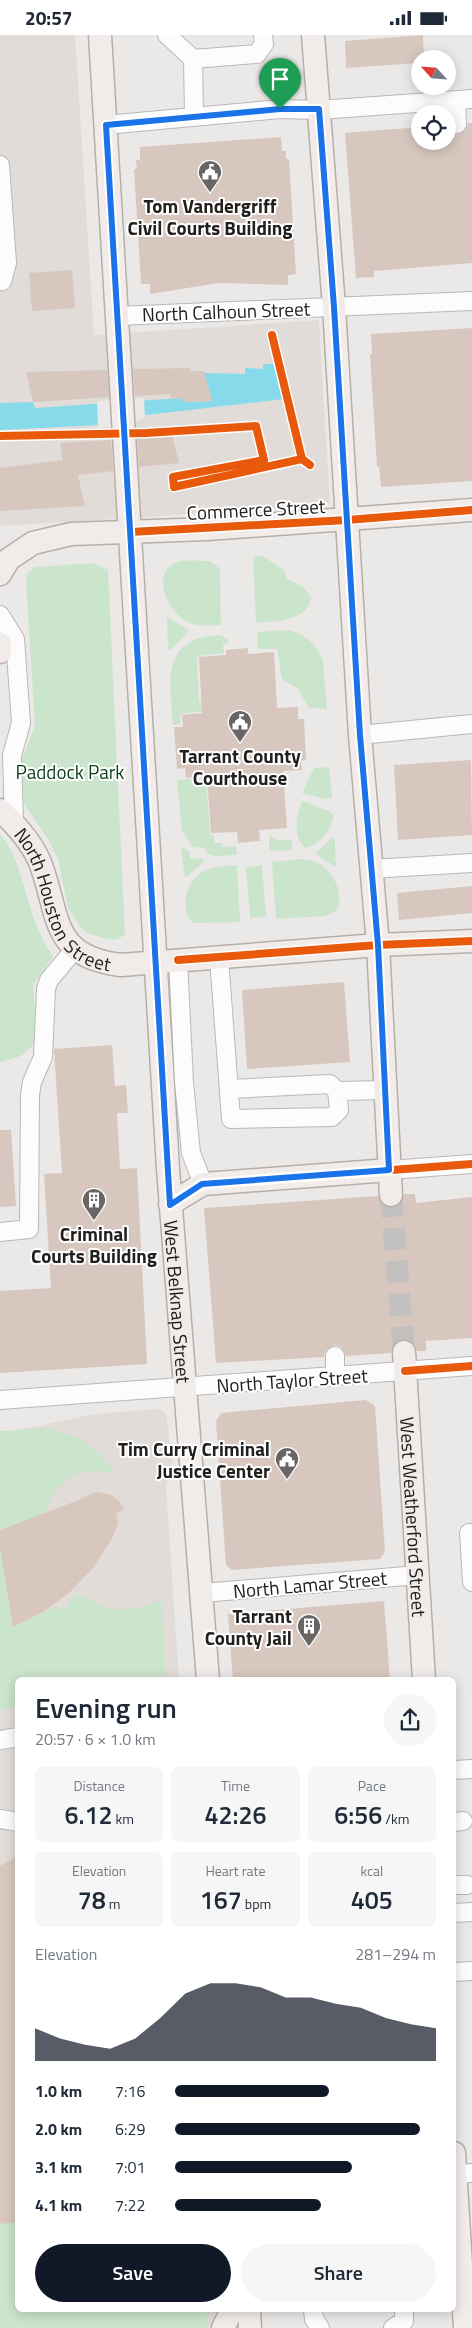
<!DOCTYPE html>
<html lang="en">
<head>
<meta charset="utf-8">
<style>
	:root { --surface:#fff; --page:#f6f6f7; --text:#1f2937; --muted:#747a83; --accent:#111827 }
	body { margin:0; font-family:"Titillium Web",sans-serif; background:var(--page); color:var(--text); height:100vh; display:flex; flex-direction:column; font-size:19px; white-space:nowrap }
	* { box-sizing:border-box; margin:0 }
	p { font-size:16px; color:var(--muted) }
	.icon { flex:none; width:28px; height:28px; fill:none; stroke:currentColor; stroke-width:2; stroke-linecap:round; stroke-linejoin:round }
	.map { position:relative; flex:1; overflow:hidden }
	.sheet { position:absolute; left:15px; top:1642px; width:441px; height:635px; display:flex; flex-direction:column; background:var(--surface); border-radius:8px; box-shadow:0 2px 12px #0003 }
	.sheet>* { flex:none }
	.needle { width:32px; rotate:296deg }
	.fabs { position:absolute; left:411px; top:15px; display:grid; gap:10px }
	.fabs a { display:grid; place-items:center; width:45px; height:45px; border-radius:50%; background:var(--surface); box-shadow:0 2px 12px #0003; font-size:25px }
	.pin { position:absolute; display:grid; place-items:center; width:42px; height:42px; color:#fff; margin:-51px -21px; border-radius:50% 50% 50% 0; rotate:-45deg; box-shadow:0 0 5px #0007 }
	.pin .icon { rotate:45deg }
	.round { display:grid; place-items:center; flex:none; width:52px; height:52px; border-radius:26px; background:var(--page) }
	.headline { display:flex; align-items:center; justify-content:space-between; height:85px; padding:0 20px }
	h1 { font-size:28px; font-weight:600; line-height:38px }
	.metrics { display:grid; grid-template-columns:repeat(3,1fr); gap:8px; height:85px; padding:5px 20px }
	.metrics div { display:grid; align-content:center; border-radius:8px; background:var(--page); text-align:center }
	.metrics b { font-size:25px; font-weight:600 }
	.metrics small { font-size:14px; font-weight:400 }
	.metrics p { font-size:14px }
	.chart { height:140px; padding:10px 20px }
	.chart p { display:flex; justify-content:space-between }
	.chart svg { width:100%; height:90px; margin-top:5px; fill:var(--accent); opacity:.7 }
	.cta { display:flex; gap:10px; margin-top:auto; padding:10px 20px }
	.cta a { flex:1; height:58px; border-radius:30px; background:var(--accent); color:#fff; font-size:20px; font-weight:600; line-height:58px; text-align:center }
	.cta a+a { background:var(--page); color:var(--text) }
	ul { padding:0 20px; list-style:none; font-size:16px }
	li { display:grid; grid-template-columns:80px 60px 1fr; align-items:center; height:38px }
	li i { height:12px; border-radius:6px; background:var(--accent) }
	.status { display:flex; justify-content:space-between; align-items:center; height:35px; padding:0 25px; background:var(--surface); direction:ltr }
	.status svg { height:14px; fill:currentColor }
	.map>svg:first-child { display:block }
</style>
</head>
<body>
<div class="status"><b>20:57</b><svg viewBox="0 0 49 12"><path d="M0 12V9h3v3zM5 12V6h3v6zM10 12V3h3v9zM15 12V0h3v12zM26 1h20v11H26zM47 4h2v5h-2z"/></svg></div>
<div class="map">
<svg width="472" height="2293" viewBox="0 0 472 2293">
	<rect width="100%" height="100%" fill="#ebe9e8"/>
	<!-- built -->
	<path fill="#e1dcd7" d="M0,0H75L94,300L319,285L330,468L150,482L0,491Z
		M158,1374L166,1379L172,1426L166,1452L179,1645H18V2275H219L214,2293H0V1399L95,1379Z"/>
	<!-- green -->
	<path fill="#cbe4cc" d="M263,521L285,536L287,544L302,551L311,561C310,586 275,586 256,588L253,522Z
		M210,526L220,534L221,590C211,590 199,592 190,588C170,581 149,540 175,528C185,524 200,526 210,526Z
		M93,528L108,535L125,900L116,905L106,904L87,898L80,891L68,873L58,824L48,804L24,769L22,723L35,691L26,546L28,538L35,532Z
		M167,581L189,596L170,615L168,614Z
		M287,595C304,597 317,610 323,625L327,674L309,673L298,654L282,644L277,614H258L257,597Z
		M221,600L228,605V608L223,610L224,618L197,621L199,667L203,668L204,676L181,679L180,689L173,690C170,646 160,602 221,600Z
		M329,732L332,763L326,764L302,758L314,733Z
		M206,743L210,800L214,801L215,808H222V812L236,811L237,820L215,821L206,818L205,813L193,812L182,796L177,745Z
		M302,766L329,776L334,780C331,796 322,808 306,813C292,803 296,780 302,766Z
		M0,799C20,823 23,852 33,881C38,896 45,909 53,922L33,950L37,1007L21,1021L0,1027Z
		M269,799L277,805H292V815L269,816Z
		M333,802L335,805L336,832L315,819Z
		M184,813L190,817V823L203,824L204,827L185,843L181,815Z
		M299,824C306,825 313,825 318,828C334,836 344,859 337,875L325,881L276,884L272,827Z
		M237,830L240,887L193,888C178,872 187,843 206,835C216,830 227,831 237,830Z
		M262,830L266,882L250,883L246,832Z
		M48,1393C84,1403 93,1409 116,1439C80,1430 57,1442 45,1478L0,1495V1396Z
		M0,1512L13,1593L57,1571L63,1576L77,1558C109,1578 127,1579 161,1565L166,1645H18L17,1671L0,1675Z
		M17,2187L18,2275H208L206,2293H0V2189Z"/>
	<!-- water -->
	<path fill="#86daea" d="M263,329H276L283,364L146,380L119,389L0,395V368L33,367L35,373L182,363L183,367L212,366L204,338L245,339V333L263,334Z"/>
	<!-- pier -->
	<path fill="#ebe9e8" d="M144,363L145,383L120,391L98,393L97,366Z"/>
	<!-- building -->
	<path fill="#d7c7bf" d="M423,0L424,24H420V28L346,33L345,6Z
		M468,88H472V228L374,236V242L356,243L345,98L420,92V106H448V93L452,98L458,100L466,94Z
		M281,102L282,116H286V124H289L296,239L288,240V250L219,248L150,259V249H141L134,134H137L136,125H140V112Z
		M72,235L75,273L32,276L29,238Z
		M472,293V446L381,452L379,432H377L370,319H372L371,299Z
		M190,333L191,336H204L212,366L183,367L182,363L171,364L170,359L135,361L133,334Z
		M107,335L109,362L33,367L26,337Z
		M172,400L179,428L139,432L137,403Z
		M111,405L113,436L78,440L85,471L0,476V433L63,425L60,408Z
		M248,613V619L274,617L277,673L298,672V684H304L306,725L301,726L302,735L283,736L287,793L259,795L260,806L238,808L237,797L211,798L207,741L186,743L185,733L177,734L174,692H183L182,680L202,678L199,622L226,620V615Z
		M471,725L472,800L398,805L394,730Z
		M472,851V878L399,885L397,858Z
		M344,947L350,1027L247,1034L242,955Z
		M112,1010L115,1051L126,1050L128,1078H117L120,1134L137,1133L147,1329L0,1338V1256L51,1253L44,1139L62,1138L54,1014Z
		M0,1095H11L16,1171L0,1172Z
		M404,1159H415L416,1168L472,1162V1303L426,1306V1316H417L415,1310L410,1306L403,1304L393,1311L391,1318L346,1321L341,1312L335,1310L326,1315L324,1322L216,1328L204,1173L378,1161L385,1171L392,1173L402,1166Z
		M366,1365L375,1371L385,1517L380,1524L232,1535L226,1530L216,1386L221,1378Z
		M95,1457L112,1460L119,1466L124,1474L116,1478L118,1487L114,1500L93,1533L70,1557L43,1577L13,1592L0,1512V1495L79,1465Z
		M384,1566L390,1645H233L228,1579Z
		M18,1821V2187L0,2189V1831Z"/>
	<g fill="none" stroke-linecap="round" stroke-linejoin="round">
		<!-- major-tunnel -->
		<path stroke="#c3c1c0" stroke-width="22" stroke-dasharray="22 11" stroke-linecap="butt" d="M391,1160L404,1317"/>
		<!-- minor casing -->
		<g stroke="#bab8b7" stroke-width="20">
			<path id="minor" d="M167,0L193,24L194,82
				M193,24L257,19L264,9L263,0
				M456,65L457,89
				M105,90L280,74L319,75L472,64
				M0,130L7,228L2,246H0
				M117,281L472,266
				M0,580L15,604L21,688L12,720L14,788
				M360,700L472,689
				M370,834L472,828
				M219,922L231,1084L332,1082L339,1075L337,1056L330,1049L230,1054
				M178,925L184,1047L191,1118L203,1149
				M337,1056L385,1055
				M389,1135L472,1129
				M0,1197L29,1194L30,1060L32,1047L43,1022L46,954L49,945L75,914
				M335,1341V1321
				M0,1365L472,1331
				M469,1498L472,1547
				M202,1558L418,1540
				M0,1705L18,1702
				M454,1735L472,1734
				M0,1784L18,1787
				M454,1787L463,1786
				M454,1850H467
				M454,1878L472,1877
				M454,1937L472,1936
				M454,2139L472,2138
				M313,2275L314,2284L320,2293
				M393,2293L404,2286V2275"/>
		</g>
		<!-- major casing -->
		<g stroke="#b7aea9" stroke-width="25">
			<g id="major">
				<path id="s1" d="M100,0L168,1134L208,1645"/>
				<path d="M313,0L334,272L360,700L378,910L391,1160"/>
				<path d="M0,539L9,524L33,508L71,499L207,494L472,475"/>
				<path d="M0,609V617"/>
				<path id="s2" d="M0,775C16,790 33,808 41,830C60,882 51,922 121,930L378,910L472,906"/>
				<path d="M170,1169L203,1149L389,1135"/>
				<path id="s3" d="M404,1317L424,1645"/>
				<path d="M454,2118L465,2293"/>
				<path d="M249,2275L250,2293"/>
				<path d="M223,2293L232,2275"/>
			</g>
		</g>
		<!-- minor -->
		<use href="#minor" stroke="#fcfcfc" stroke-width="18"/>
		<!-- major -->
		<use href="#major" stroke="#f1ece9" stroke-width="22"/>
		<!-- cycleway casing -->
		<g stroke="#fff" stroke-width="11">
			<path id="cycleway" d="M272,300L302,424L310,430
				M0,401L146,398L256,391L264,425L173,442L174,452L302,424
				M130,497L347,485L472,475
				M178,925L378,910L472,906
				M170,1169L203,1149L472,1129
				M405,1336L472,1331"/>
		</g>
		<!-- cycleway -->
		<use href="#cycleway" stroke="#e8590c" stroke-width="8"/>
	</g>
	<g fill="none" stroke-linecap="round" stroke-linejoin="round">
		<!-- route casing -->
		<g stroke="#fff" stroke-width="10">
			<path id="route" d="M280,74H319L334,272L360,700L378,910L389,1135L202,1149L170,1170L106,90Z"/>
		</g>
		<!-- route -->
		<use href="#route" stroke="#1a73e8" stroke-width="6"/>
	</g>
	<!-- icons -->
	<defs>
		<g id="civic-pin" transform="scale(1.25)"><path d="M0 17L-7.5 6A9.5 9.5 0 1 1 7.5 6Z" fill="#686665" stroke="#fff"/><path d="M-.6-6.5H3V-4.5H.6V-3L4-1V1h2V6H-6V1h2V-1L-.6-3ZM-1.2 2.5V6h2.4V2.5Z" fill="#fff"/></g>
		<g id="building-pin" transform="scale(1.25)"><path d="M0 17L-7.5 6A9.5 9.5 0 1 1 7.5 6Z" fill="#686665" stroke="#fff"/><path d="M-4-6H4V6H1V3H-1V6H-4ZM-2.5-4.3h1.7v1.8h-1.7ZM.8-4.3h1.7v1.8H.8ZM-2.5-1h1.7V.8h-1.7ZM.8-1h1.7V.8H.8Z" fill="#fff"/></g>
	</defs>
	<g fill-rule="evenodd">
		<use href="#civic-pin" x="210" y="137"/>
		<use href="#civic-pin" x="240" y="687"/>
		<use href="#building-pin" x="94" y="1165"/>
		<use href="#civic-pin" x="287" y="1424"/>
		<use href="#building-pin" x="309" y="1591"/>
	</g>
	<g text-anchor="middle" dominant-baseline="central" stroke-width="4" stroke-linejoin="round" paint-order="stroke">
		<!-- poi labels -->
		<g font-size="19" font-weight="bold" fill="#21201f" stroke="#fff">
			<text x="210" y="170">Tom Vandergriff<tspan x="210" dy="22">Civil Courts Building</tspan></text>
			<text x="240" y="720">Tarrant County<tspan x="240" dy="22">Courthouse</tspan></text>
			<text x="94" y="1198">Criminal<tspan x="94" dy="22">Courts Building</tspan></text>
			<text x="270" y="1413" text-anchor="end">Tim Curry Criminal<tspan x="270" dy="22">Justice Center</tspan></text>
			<text x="292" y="1580" text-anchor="end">Tarrant<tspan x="292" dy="22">County Jail</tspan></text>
		</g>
		<!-- street labels -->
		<g font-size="19" fill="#21201f" stroke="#fff">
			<text transform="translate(226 276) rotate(-2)">North Calhoun Street</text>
			<text transform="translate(256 474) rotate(-3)">Commerce Street</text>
			<text stroke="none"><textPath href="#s2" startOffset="114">North Houston Street</textPath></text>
			<text stroke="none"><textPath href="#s1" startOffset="1269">West Belknap Street</textPath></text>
			<text transform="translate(292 1345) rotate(-4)">North Taylor Street</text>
			<text stroke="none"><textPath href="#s3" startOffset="165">West Weatherford Street</textPath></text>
			<text transform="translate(310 1549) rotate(-5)">North Lamar Street</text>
		</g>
		<!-- park labels -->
		<g font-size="19" fill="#083e18" stroke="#fff">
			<text x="70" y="736">Paddock Park</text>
		</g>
	</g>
</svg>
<div class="fabs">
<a><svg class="needle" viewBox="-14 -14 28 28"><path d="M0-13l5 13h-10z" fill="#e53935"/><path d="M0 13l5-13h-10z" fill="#747a83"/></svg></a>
<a><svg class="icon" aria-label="locate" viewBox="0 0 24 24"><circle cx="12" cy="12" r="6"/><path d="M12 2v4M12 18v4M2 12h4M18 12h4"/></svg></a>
</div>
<div class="pin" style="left:280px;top:74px;background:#1e9e55"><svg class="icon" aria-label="arrive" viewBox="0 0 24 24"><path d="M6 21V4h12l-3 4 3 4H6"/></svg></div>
<section class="sheet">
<div class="headline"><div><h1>Evening run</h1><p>20:57 · 6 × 1.0 km</p></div><a class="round"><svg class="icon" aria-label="share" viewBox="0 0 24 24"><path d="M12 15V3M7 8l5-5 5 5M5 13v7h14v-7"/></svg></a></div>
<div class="metrics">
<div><p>Distance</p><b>6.12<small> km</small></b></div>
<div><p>Time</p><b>42:26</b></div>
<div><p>Pace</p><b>6:56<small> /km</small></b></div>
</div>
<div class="metrics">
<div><p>Elevation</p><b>78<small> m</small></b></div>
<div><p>Heart rate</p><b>167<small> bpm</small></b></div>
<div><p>kcal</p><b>405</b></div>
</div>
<div class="chart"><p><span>Elevation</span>281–294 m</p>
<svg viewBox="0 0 160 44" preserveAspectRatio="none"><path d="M0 44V28L10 33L20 36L30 38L40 33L50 23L60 11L70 6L80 6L90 8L100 13L110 13L120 16L130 18L140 23L150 26L160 28V44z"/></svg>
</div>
<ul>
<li><b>1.0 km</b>7:16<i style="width:59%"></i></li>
<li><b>2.0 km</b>6:29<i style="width:94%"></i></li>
<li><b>3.1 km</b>7:01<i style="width:68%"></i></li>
<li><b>4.1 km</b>7:22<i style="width:56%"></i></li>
</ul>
<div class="cta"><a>Save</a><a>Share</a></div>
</section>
</div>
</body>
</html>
